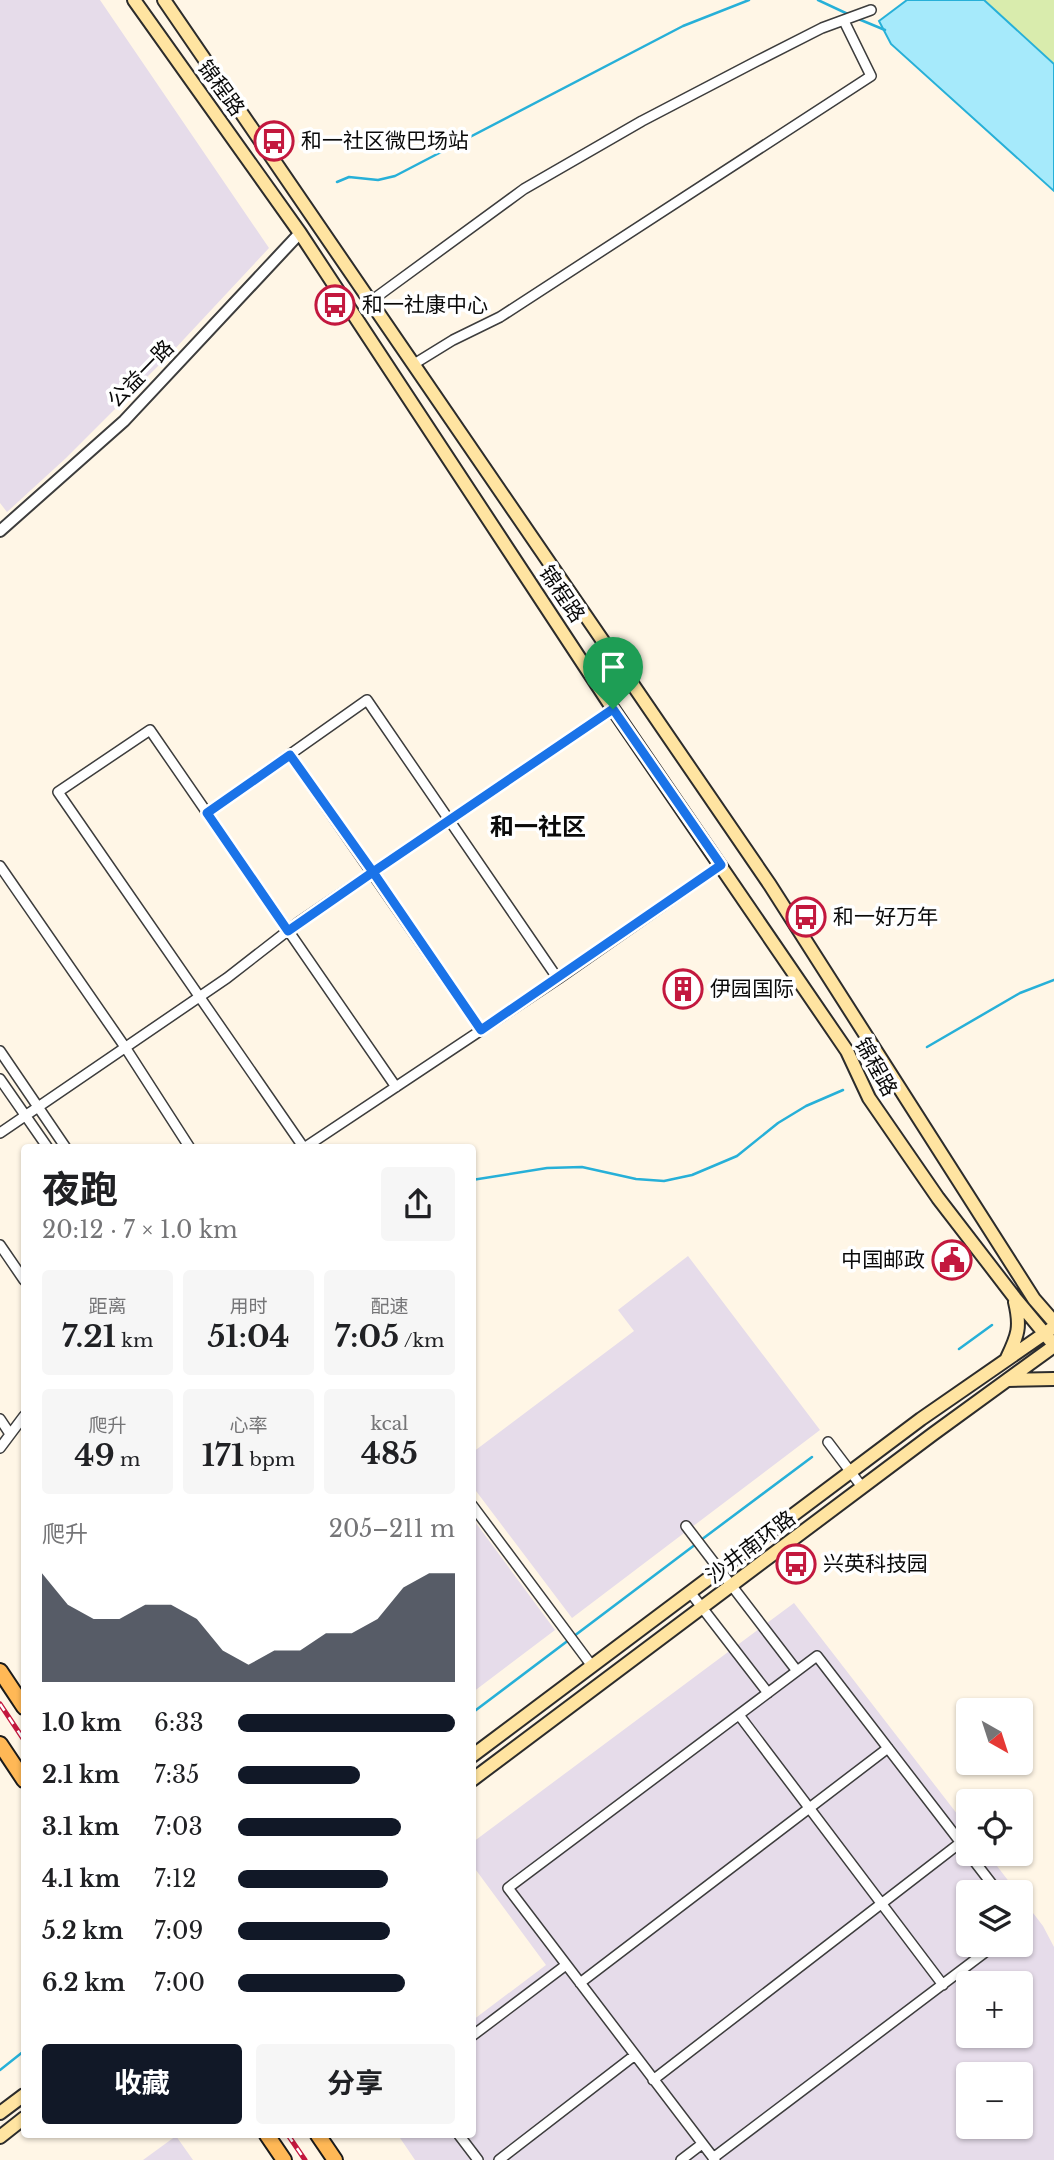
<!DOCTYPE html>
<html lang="zh">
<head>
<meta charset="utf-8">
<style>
	:root { --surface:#fff; --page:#f6f6f6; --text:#202124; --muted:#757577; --accent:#111827 }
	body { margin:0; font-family:"Libre Baskerville","Noto Sans SC",serif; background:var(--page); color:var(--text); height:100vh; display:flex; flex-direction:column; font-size:26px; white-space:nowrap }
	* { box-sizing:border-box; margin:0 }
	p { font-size:23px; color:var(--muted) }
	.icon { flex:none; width:38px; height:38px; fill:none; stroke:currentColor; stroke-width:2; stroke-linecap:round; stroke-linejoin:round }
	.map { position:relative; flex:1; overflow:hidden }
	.sheet { position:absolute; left:21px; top:1144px; width:455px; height:994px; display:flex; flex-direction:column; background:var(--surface); border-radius:7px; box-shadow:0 2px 5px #0004 }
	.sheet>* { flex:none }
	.needle { width:46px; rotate:141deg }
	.buttons { position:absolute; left:956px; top:1698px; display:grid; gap:14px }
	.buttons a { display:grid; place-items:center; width:77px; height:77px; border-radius:7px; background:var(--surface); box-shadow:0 2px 5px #0004; font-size:35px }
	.pin { position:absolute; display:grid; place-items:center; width:60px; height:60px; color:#fff; margin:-72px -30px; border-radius:50% 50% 50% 0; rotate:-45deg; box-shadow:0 0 7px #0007 }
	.pin .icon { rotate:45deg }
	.round { display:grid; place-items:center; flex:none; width:74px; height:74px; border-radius:7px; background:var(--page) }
	.overview { display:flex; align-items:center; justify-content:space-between; height:119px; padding:0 21px }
	h1 { font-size:38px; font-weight:700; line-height:52px }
	.figures { display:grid; grid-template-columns:repeat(3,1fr); gap:10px; height:119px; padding:7px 21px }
	.figures div { display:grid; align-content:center; border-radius:7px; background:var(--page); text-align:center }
	.figures b { font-size:30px; font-weight:700 }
	.figures small { font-size:19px; font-weight:400 }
	.figures p { font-size:19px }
	.chart { height:196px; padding:14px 21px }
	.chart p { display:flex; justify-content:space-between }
	.chart svg { width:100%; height:126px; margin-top:7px; fill:var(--accent); opacity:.7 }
	.primary-button { display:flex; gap:14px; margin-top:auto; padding:14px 21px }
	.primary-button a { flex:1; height:80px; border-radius:7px; background:var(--accent); color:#fff; font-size:28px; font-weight:700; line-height:80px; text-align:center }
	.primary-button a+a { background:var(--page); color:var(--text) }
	ul { padding:0 21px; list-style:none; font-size:23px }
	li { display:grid; grid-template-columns:112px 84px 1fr; align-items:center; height:52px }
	li i { height:18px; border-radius:9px; background:var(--accent) }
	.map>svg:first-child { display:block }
</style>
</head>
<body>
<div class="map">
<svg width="1054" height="2160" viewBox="0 0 1054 2160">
	<rect width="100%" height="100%" fill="#fff6e6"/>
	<!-- industrial -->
	<path fill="#e6dcea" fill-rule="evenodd" d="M0,0H100L269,248L171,353L66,458L7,512L0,503Z
		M688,1256L820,1430L572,1618L473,1487V1452L634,1331L618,1310Z
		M473,1519L555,1630L473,1692Z
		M794,1603L968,1828V1853H987L1017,1892H968V1944H1020V1896L1043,1926L1054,1947V2160H415L398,2135H472L473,2020L546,1965L473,1866V1842ZM968,1983H1020V2035H968ZM968,2074H1020V2126H968Z
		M176,2136L193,2160H143Z"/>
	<!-- green -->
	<path fill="#d9ecad" d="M984,0H1054V64Z"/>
	<!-- water -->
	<path fill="#a6eafb" stroke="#27b0d8" stroke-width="2" d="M907,0H984L1054,64V191L891,44L879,21Z"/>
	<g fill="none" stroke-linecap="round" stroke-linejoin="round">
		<!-- stream -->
		<path stroke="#27b0d8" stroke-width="2.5" d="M818,0L850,15
			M856,18L885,30
			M337,182L349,177L378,180L395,176L683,26L749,0
			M927,1047L1020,993L1054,980
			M472,1180L547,1168L582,1167L636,1179L664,1181L692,1175L737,1156L778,1123L806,1106L843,1090
			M959,1349L992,1325
			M701,1540L812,1457
			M472,1713L696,1544
			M0,2070L24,2051"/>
		<!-- minor casing -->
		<g stroke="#3d3d3d" stroke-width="12">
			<path id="minor" d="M371,301L524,189L642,121L757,61L822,28L871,10
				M414,364L453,340L500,317L871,76L844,21
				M290,755L481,1030
				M207,813L367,700L558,979
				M0,866L125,1047L190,1148
				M0,1051L66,1148
				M0,1079L48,1148
				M0,1133L227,978L299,922L613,709
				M304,1148L58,792L150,730L396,1087
				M304,1148L558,979L721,865
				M0,1245L24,1280
				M0,1419L10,1434
				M828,1442L862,1487
				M0,1448L24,1416
				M472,1505L592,1666
				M686,1526L797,1671
				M690,1592L768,1693
				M739,1715L943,1985
				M968,1853L998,1892
				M1020,1921L1022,1924L1020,1926
				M580,1983L888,1748
				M472,2036L566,1965
				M653,2080L960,1843
				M459,2135L478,2160
				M713,2158L996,1944
				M499,2160L635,2055
				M681,2160L702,2144
				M715,2160L508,1888L817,1656L968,1852"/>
		</g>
		<!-- tertiary casing -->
		<g stroke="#3d3d3d" stroke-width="14">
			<path id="tertiary" d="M0,531L124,421L300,233"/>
		</g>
		<!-- secondary casing -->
		<g stroke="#2c2c2c" stroke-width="16">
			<path id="secondary" d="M134,0L300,233L613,709L847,1051L869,1098L938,1198L1015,1298L1054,1345
				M164,0L770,885L1034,1299L1054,1322
				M604,695L628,678
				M1007,1358C1018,1335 1021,1327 1015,1302
				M1008,1380L1054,1379
				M472,1756L921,1419L1051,1329
				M472,1780L933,1434L1054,1346
				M0,2113L24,2095
				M0,2137L24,2118"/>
		</g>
		<!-- primary casing -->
		<g stroke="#1b1b1b" stroke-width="18">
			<path id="primary" d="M0,1671L24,1707
				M0,1744L24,1780
				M267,2135L284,2160
				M318,2135L335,2160"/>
		</g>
		<!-- minor -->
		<use href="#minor" stroke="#fff" stroke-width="9"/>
		<!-- tertiary -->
		<use href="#tertiary" stroke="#fff" stroke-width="10"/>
		<!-- secondary -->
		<use href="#secondary" stroke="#ffe4a1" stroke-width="12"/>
		<!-- primary -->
		<use href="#primary" stroke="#ffb856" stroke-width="14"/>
		<!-- rail casing -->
		<g stroke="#c3183e" stroke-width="5">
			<path id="rail" d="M0,1704L24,1740
				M288,2135L305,2160"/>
		</g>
		<!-- rail -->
		<use href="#rail" stroke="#fff" stroke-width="2.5" stroke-dasharray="8" stroke-linecap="butt"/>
	</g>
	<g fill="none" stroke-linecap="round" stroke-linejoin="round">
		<!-- route casing -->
		<g stroke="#fff" stroke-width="14">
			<path id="route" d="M613,709L373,872L290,755L207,813L288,931L373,872L481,1030L721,865L613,709"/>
		</g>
		<!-- route -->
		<use href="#route" stroke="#1a73e8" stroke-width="9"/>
	</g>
	<!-- icons -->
	<defs>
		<g id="bus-ring" transform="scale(2.0125)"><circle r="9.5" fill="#fff" stroke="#c3183e" stroke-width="1.5"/><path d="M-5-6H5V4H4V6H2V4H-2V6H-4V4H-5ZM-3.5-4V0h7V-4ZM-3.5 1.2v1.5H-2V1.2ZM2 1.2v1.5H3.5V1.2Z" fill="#c3183e"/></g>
		<g id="building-ring" transform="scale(2.0125)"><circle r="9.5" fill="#fff" stroke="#c3183e" stroke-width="1.5"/><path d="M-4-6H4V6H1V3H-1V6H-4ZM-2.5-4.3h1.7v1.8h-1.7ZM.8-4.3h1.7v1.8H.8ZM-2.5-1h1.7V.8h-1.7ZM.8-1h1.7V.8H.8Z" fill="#c3183e"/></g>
		<g id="civic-ring" transform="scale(2.0125)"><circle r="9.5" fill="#fff" stroke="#c3183e" stroke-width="1.5"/><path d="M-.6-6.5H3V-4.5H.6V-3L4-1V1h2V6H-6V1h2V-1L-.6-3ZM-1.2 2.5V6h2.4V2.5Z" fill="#c3183e"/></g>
	</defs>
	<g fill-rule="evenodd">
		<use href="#bus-ring" x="274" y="141"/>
		<use href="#bus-ring" x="335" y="305"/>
		<use href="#bus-ring" x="806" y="917"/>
		<use href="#building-ring" x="683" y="989"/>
		<use href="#civic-ring" x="952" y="1260"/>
		<use href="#bus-ring" x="796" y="1564"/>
	</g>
	<g text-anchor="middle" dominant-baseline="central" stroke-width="7" stroke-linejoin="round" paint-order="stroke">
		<!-- street labels -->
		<g font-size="21" fill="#0a0a0a" stroke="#fff">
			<text transform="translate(221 88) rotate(54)">锦程路</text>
			<text transform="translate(141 374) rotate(-46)">公益一路</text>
			<text transform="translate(562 594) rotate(56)">锦程路</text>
			<text transform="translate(876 1067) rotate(61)">锦程路</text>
			<text transform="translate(751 1547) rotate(-37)">沙井南环路</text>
		</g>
		<!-- poi labels -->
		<g font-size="21" fill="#0a0a0a" stroke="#fff" text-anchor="start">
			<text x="301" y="141">和一社区微巴场站</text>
			<text x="362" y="305">和一社康中心</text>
			<text x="833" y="917">和一好万年</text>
			<text x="710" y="989">伊园国际</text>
			<text x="925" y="1260" text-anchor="end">中国邮政</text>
			<text x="823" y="1564">兴英科技园</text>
		</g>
		<!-- quarter labels -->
		<g font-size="24" font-weight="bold" fill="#0a0a0a" stroke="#fff">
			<text x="538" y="826">和一社区</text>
		</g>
	</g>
</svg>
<div class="buttons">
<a><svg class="needle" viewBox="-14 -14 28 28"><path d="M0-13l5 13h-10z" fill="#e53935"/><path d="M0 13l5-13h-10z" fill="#757577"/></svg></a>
<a><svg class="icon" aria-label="locate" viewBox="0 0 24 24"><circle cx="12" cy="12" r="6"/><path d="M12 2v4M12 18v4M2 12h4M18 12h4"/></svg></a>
<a><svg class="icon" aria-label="layers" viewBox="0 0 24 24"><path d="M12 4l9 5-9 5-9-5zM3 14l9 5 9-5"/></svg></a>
<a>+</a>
<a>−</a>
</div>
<div class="pin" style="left:613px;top:709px;background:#1e9e55"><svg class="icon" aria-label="arrive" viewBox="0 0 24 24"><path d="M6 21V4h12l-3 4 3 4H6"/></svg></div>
<section class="sheet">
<div class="overview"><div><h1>夜跑</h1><p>20:12 · 7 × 1.0 km</p></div><a class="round"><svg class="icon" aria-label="share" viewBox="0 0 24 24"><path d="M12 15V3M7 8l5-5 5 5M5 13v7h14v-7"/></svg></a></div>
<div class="figures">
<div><p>距离</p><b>7.21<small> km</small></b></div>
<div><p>用时</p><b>51:04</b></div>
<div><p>配速</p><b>7:05<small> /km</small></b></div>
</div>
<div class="figures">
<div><p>爬升</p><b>49<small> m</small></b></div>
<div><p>心率</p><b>171<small> bpm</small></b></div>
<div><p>kcal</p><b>485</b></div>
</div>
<div class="chart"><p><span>爬升</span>205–211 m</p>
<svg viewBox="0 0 160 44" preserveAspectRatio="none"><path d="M0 44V6L10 17L20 22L30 22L40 17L50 17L60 22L70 33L80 38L90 33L100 33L110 27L120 27L130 22L140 11L150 6L160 6V44z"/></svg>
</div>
<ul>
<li><b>1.0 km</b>6:33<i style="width:100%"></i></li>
<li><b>2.1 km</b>7:35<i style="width:56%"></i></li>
<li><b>3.1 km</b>7:03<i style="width:75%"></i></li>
<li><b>4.1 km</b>7:12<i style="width:69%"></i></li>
<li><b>5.2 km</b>7:09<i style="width:70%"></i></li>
<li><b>6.2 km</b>7:00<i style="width:77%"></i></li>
</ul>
<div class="primary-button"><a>收藏</a><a>分享</a></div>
</section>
</div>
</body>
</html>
